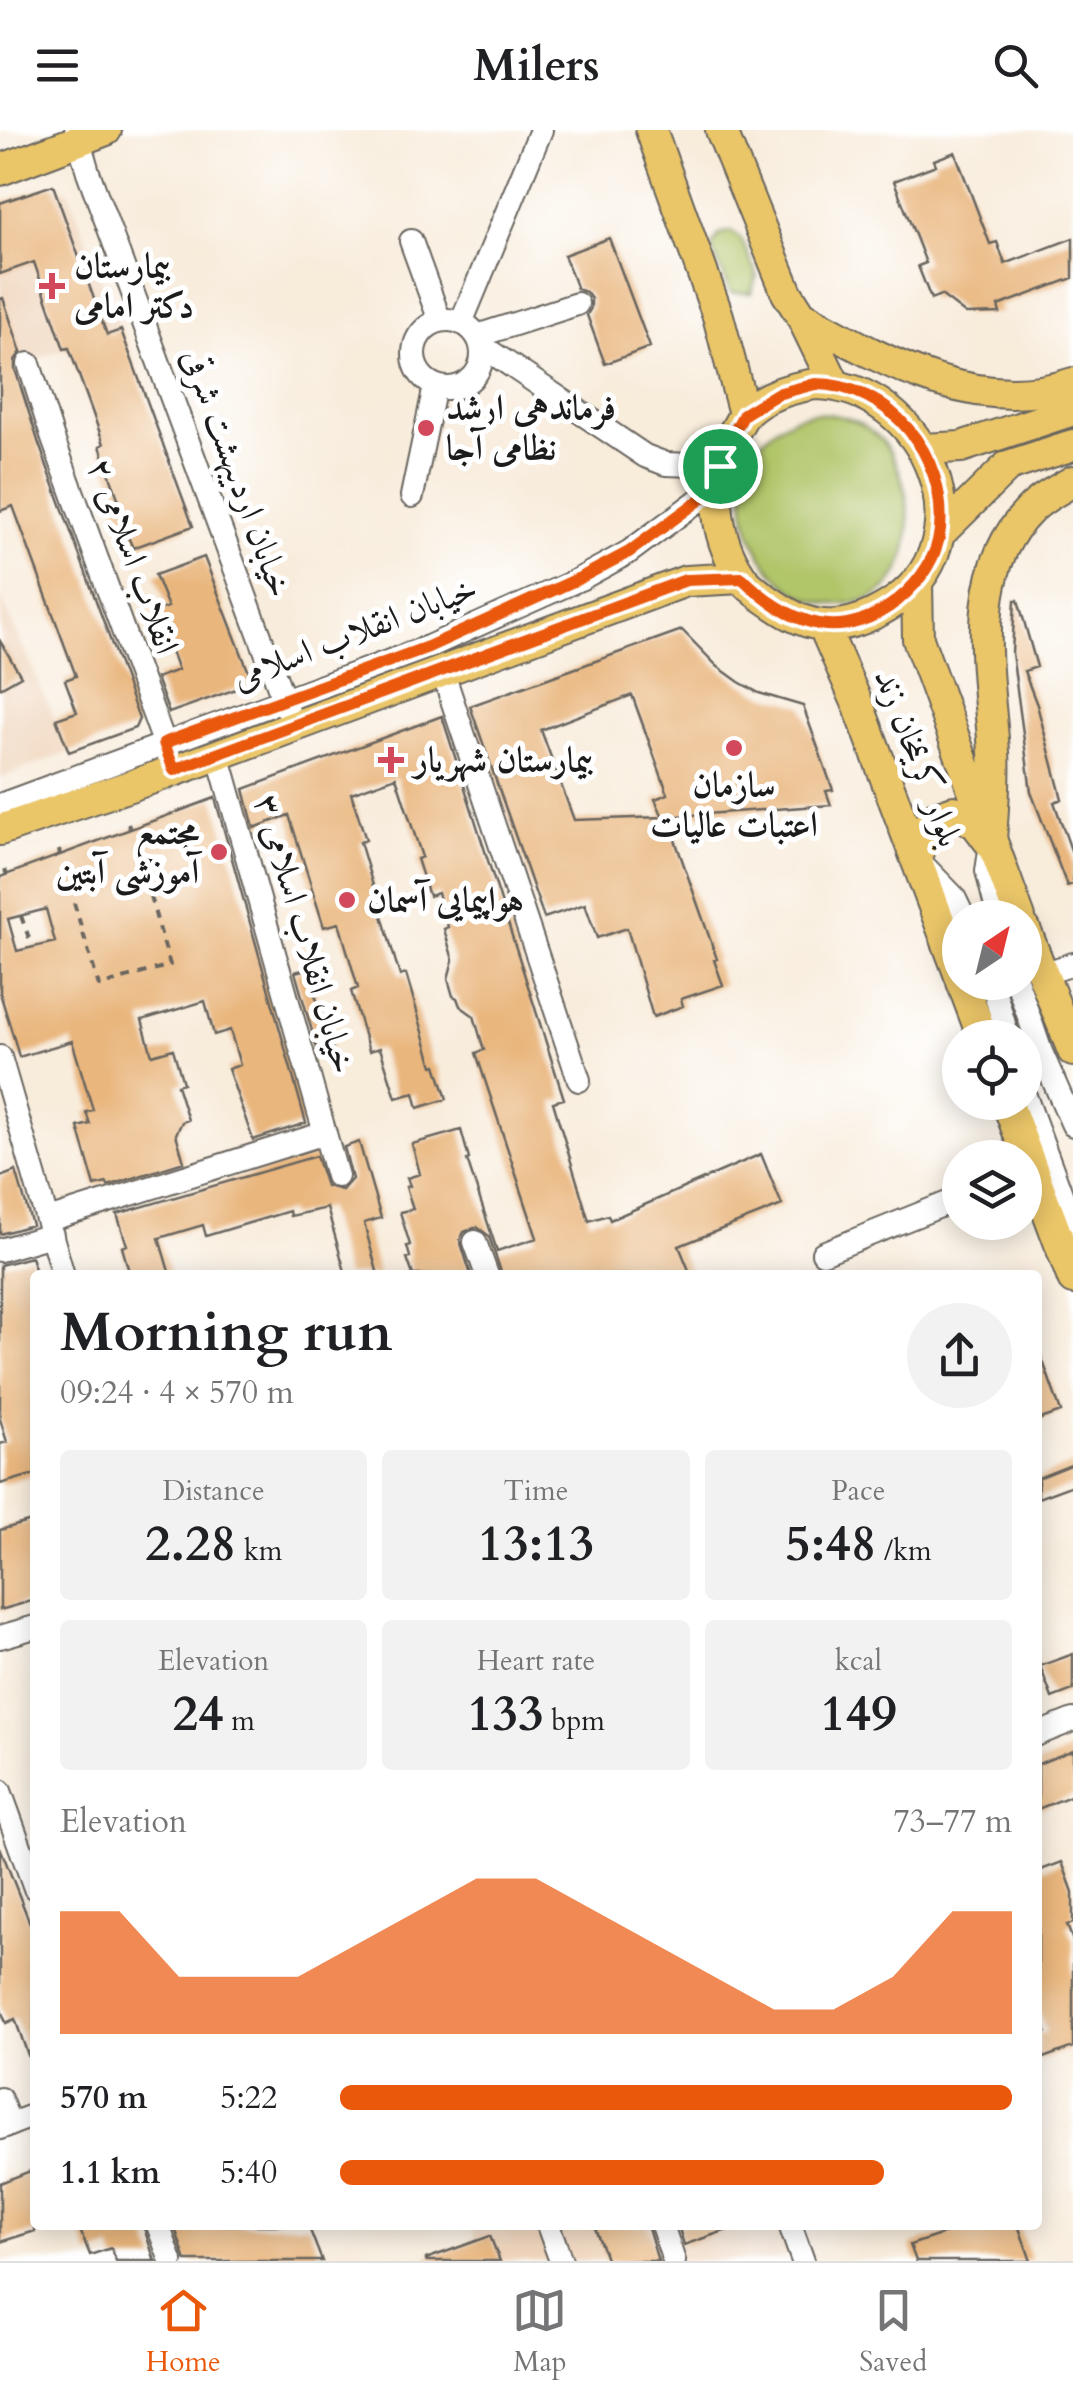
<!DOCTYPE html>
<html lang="en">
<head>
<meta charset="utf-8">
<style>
	:root { --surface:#fff; --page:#f2f2f2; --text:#202124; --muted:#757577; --line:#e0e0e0; --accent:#ea580c }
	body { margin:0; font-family:Cardo,Amiri,serif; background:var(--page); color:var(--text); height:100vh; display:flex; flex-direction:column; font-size:38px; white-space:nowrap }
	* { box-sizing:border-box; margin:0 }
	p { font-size:32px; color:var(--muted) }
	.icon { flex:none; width:55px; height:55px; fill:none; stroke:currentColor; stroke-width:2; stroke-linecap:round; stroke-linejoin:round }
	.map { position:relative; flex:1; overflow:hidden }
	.sheet { position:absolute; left:30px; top:1140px; width:1012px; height:960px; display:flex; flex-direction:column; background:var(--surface); border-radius:10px; box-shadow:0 5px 25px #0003 }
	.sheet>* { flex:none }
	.needle { width:65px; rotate:35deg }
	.controls { position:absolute; left:942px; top:770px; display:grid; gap:20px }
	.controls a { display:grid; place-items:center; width:100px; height:100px; border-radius:50%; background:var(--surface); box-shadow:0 5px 25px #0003; font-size:50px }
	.pin { position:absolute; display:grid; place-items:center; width:85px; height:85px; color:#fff; margin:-42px; border:5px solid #fff; border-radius:50%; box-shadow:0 2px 10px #0007 }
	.round { display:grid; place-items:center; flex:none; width:105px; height:105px; border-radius:52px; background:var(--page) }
	.head { display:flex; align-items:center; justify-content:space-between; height:170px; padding:0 30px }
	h1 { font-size:55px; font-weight:700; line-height:75px }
	.metrics { display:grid; grid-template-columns:repeat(3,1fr); gap:15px; height:170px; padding:10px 30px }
	.metrics div { display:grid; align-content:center; border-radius:10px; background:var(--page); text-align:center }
	.metrics b { font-size:50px; font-weight:700 }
	.metrics small { font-size:28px; font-weight:400 }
	.metrics p { font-size:28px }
	.chart { height:280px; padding:20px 30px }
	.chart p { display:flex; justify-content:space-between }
	.chart svg { width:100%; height:180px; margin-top:10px; fill:var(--accent); opacity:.7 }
	ul { padding:0 30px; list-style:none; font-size:32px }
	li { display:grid; grid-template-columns:160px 120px 1fr; align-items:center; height:75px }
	li i { height:25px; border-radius:12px; background:var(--accent) }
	header { display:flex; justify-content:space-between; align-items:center; height:130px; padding:0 30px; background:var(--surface); font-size:45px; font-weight:700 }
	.dock { display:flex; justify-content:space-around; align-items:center; height:140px; border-top:2px solid var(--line); background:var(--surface); font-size:28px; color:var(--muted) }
	.dock a { display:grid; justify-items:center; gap:5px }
	.dock .on { color:var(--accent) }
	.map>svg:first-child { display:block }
</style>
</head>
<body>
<header><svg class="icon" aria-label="menu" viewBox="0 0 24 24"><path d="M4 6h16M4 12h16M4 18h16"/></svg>Milers<svg class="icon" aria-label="search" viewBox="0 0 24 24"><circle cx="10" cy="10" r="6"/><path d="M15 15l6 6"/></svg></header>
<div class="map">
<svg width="1073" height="2131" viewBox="0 0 1073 2131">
	<rect width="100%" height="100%" fill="#fff"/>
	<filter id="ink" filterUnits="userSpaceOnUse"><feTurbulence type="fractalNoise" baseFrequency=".01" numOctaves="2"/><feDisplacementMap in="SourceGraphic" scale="20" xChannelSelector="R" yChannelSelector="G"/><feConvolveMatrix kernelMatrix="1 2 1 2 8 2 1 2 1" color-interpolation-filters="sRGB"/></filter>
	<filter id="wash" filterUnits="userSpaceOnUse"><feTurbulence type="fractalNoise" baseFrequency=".0048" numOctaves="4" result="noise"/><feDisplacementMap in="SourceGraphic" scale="40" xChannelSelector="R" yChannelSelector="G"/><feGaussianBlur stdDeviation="2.25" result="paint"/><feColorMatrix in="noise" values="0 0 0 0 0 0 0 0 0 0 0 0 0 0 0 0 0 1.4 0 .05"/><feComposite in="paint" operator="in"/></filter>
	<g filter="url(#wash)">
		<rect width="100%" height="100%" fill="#f8ecdb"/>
		<!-- built -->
		<path fill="#f0d5bc" d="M53,55L68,60L121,200L0,241V73Z
			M0,465L69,622L0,648Z
			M470,2095H781L791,2124L772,2131H500L491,2106L476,2111Z"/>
		<!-- grass -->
		<path fill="#b1c569" stroke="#667042" stroke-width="2.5" d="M731,101L741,109L757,145L751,163H731L711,117L720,104Z
			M813,283C836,284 858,288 876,305C916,340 927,452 865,470C750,504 688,306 813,283Z"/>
		<g id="blocks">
			<!-- building -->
			<path fill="#e9b67d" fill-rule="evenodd" d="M955,22L990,114L997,112L1005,134L1073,108V148L998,176L1000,183L966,184L941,165L931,169L918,136L926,133L894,51L936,35L934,30Z
				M53,55L107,205L121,200L193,396L133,418L114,376L120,374L100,316L104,314L97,295L69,218L64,219L34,132L0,144V73Z
				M609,108L650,217L605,234L587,185L591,178V169L586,162L577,159L564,125Z
				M3,168L21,222L15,230V239L39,314L139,589L135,598L69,622L56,589L77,582L65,550L76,546L13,376L0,381V169Z
				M204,427L253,553L169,583L156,548L178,540L156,481L168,477L155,445Z
				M1015,470H1018L1037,537L1024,541L1037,575L1062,669L1054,672L1073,726V754L1067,756L1031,662L1012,523Z
				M682,500L717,536L739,552L759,563L803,576L833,660L826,661L831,675L664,687H667L717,829L714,830L723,855L681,869L683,876L653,887L627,798L597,808L585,774L544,788L470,576ZM632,565L668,664L655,669L663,687L574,690L541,600Z
				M0,511L21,546L0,558Z
				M442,586L564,969L553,972L589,1091L608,1085L610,1090L761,1024L782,1075L679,1116L691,1145H502L489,1106L477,1097L464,1102L460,1110L471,1145H413L407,1128L410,1127L407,1116L410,1115L400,1082L413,1079L406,1057L410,1056L407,1048L420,1044L412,1014L461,1000L469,1029L467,1030L497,1121L537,1108L476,923L484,920L474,886L460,876L457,868L453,866L448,849L453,830L444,799L448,797L438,763L429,766L417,729L422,727L396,647L351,663L366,710L360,712L400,846L406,844L433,936L436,935L447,969L418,978L414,963L396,968L380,918L369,921L351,861L358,858L339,793L324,797L289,685L254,698L244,659Z
				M215,668L306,993L253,1010L228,939L240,935L230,900L214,905L205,871L142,890L152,925L173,919L183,953L177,955L188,990L182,992L176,1004L184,1032L108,1056L107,1053L95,1056L78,997L90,994L86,982L93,980L72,911L19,927L15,912L0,863V747ZM46,779L55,812L17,821L8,789Z
				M307,839L332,918L318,922L295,842Z
				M359,1012L381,1088L364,1093L378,1145H346L327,1078L290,1086L289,1081L206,1106L203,1095L159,1108L170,1145H130L122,1117L127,1115L117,1084L316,1026L326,1056L342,1060L352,1049L344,1017Z
				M16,1041L32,1095L0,1104V1047Z
				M31,1127L35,1139V1344L0,1354V1314L7,1312L0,1289V1135Z
				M1040,1223L1061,1282L1038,1290V1224Z
				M1073,1334V1355L1038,1368V1348Z
				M35,1390V1470L0,1480V1400Z
				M1073,1524V1560L1052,1568L1040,1536Z
				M1073,1620V1665L1038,1679V1634Z
				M0,1717L35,1806L33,1939L15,1889L6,1893L0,1877Z
				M1062,1732L1073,1762V1793L1067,1795L1073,1811V1917L1038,1930V1905L1046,1902L1038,1878V1741Z
				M35,2039V2101L0,2112V2053Z
				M78,2095H143L155,2131H116L111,2118L90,2125Z
				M174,2095H308L322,2131H186Z
				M594,2095H647L658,2131H607Z
				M678,2095H733V2098L684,2115Z
				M970,2095H1018L1031,2131H916L910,2115Z
				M490,2106L500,2131H426V2129Z"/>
		</g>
	</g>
	<g filter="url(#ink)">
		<use href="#blocks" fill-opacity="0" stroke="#69655f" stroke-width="2.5"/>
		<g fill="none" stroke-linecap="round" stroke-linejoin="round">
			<!-- minor casing -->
			<g stroke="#69655f" stroke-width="26">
				<path id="minor" d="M76,0L88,42L289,584
					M411,111L440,191
					M414 224a34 34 0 1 1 68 0a34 34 0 1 1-68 0Z
					M461,193L541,0
					M477,206L577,174
					M482,216L645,326L666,334L720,336
					M29,234L53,309L169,626
					M412,366L435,256
					M442,540L579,950
					M218,624L337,1046
					M0,675L428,517L580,449L629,422L716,357
					M991,714L987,741L999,788
					M923,735L954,767L964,788
					M1043,844L1073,834
					M992,852L1008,908
					M1017,852L1041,922L1073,995
					M0,927L63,1145
					M1025,966L1073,1096
					M48,1090L325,1003
					M475,1112L487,1145
					M0,1120L52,1105
					M823,1123L960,1068
					M0,1507L35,1497
					M1038,1604L1073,1590
					M0,1661L35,1758
					M0,1969L10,1995
					M0,1998L35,1985
					M158,2095L171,2131
					M548,2095L561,2131
					M662,2095L674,2131
					M790,2095L803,2131"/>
			</g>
			<!-- major casing -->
			<g stroke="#69655f" stroke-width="34">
				<path id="major" d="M651,0L718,186L744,284
					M721,0L787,163L801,185L835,255
					M0,40L106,0
					M801,185C884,231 976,286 1073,253
					M815,254C927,255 992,413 888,476C870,487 846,497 824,495C807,494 788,484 775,475C763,467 749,458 741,446C712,403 709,346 734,302C738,296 741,288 746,283C764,265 791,258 815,254Z
					M923,319L961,317L1073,280
					M941,402L1008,336L1073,315
					M917,452L918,509L1020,788
					M823,495L859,577L960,846
					M0,700L174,641L686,451L742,448
					M991,714C992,684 996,652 994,622C989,544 966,444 1029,381C1041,368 1058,360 1073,351
					M917,729L922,705L933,688L954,681L976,694L988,710
					M1025,799L1073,921
					M962,852L983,908
					M1007,972L1073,1149"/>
			</g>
			<!-- path -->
			<path stroke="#69655f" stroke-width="4" stroke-dasharray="8 8" stroke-linecap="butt" d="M128,694L130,699
				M59,720L60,725
				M5,740L7,745
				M74,773L99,856L170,835L145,749
				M21,786L29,808"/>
			<!-- minor -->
			<use href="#minor" stroke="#fff" stroke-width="22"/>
			<!-- major -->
			<use href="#major" stroke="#ebc669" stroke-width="30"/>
		</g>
	</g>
	<g fill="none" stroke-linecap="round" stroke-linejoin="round" filter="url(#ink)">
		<!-- route casing -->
		<g stroke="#fff" stroke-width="20">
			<path id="route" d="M815,254C890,254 947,326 940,399C936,451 873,504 819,494C788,488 764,469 742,448L686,450L174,640L164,613L428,517L580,448L629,422L716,358L727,315L744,284L777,264Z"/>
		</g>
		<!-- route -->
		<use href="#route" stroke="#ea580c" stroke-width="12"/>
	</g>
	<!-- markers -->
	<g fill="#d1495b" stroke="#fff" stroke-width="4">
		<path d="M47 141h10v10h10v10h-10v10h-10v-10h-10v-10h10z"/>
		<circle cx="426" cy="298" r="10"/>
		<circle cx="734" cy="618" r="10"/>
		<path d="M386 615h10v10h10v10h-10v10h-10v-10h-10v-10h10z"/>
		<circle cx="219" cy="722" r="10"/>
		<circle cx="347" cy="770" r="10"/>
	</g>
	<g text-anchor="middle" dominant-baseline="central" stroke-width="10" stroke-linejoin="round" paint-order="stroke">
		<!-- poi labels -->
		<g font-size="35" font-weight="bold" fill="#1c1c1c" stroke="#fff" text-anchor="start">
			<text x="74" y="136">بیمارستان<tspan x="74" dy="40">دکتر امامی</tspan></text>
			<text x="446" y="278">فرماندهی ارشد<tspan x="446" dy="40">نظامی آجا</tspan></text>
			<text x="414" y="630">بیمارستان شهریار</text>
			<text x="734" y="655" text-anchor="middle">سازمان<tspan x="734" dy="40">اعتبات عالیات</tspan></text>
			<text x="199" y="702" text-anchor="end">مجتمع<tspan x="199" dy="40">آموزشی آبتین</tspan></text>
			<text x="367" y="770">هواپیمایی آسمان</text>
		</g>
		<!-- street labels -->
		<g font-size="35" fill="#1c1c1c" stroke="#fff">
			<text transform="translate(237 343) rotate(70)">خیابان اردیبهشت شرقی</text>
			<text transform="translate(133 426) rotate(70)">۲ انقلاب اسلامی</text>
			<text transform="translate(355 503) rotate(-21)">خیابان انقلاب اسلامی</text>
			<text transform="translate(918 628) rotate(69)">بلوار کریمخان زند</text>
			<text transform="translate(305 804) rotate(74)">خیابان انقلاب اسلامی ۳</text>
		</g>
	</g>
</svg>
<div class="controls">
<a><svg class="needle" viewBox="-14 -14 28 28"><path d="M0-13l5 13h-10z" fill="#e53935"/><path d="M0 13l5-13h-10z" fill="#757577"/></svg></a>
<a><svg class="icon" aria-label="locate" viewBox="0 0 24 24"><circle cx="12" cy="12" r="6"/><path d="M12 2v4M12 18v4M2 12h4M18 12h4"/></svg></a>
<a><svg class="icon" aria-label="layers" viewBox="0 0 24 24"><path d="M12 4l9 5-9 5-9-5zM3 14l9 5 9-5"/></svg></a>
</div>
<div class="pin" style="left:720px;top:336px;background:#1e9e55"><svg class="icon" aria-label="arrive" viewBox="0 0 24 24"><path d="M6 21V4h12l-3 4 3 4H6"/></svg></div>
<section class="sheet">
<div class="head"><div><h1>Morning run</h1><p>09:24 · 4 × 570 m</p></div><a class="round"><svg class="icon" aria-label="share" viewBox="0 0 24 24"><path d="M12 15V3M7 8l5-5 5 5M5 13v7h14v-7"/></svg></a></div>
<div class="metrics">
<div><p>Distance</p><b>2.28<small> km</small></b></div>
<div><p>Time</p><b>13:13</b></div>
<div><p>Pace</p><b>5:48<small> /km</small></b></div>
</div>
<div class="metrics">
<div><p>Elevation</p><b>24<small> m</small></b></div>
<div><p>Heart rate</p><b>133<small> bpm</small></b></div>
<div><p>kcal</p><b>149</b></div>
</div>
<div class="chart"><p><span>Elevation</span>73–77 m</p>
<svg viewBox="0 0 160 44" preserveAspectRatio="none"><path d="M0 44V14L10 14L20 30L30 30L40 30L50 22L60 14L70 6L80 6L90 14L100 22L110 30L120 38L130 38L140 30L150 14L160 14V44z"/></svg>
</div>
<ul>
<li><b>570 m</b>5:22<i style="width:100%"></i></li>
<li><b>1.1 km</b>5:40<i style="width:81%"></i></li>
</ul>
</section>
</div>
<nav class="dock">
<a class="on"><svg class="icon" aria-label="home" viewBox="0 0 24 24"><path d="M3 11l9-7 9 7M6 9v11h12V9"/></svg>Home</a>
<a><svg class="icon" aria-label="map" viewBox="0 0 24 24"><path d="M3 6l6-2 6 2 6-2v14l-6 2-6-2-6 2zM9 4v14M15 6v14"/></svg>Map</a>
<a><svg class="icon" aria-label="saved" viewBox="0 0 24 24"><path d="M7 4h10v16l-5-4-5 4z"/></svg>Saved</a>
</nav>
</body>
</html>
